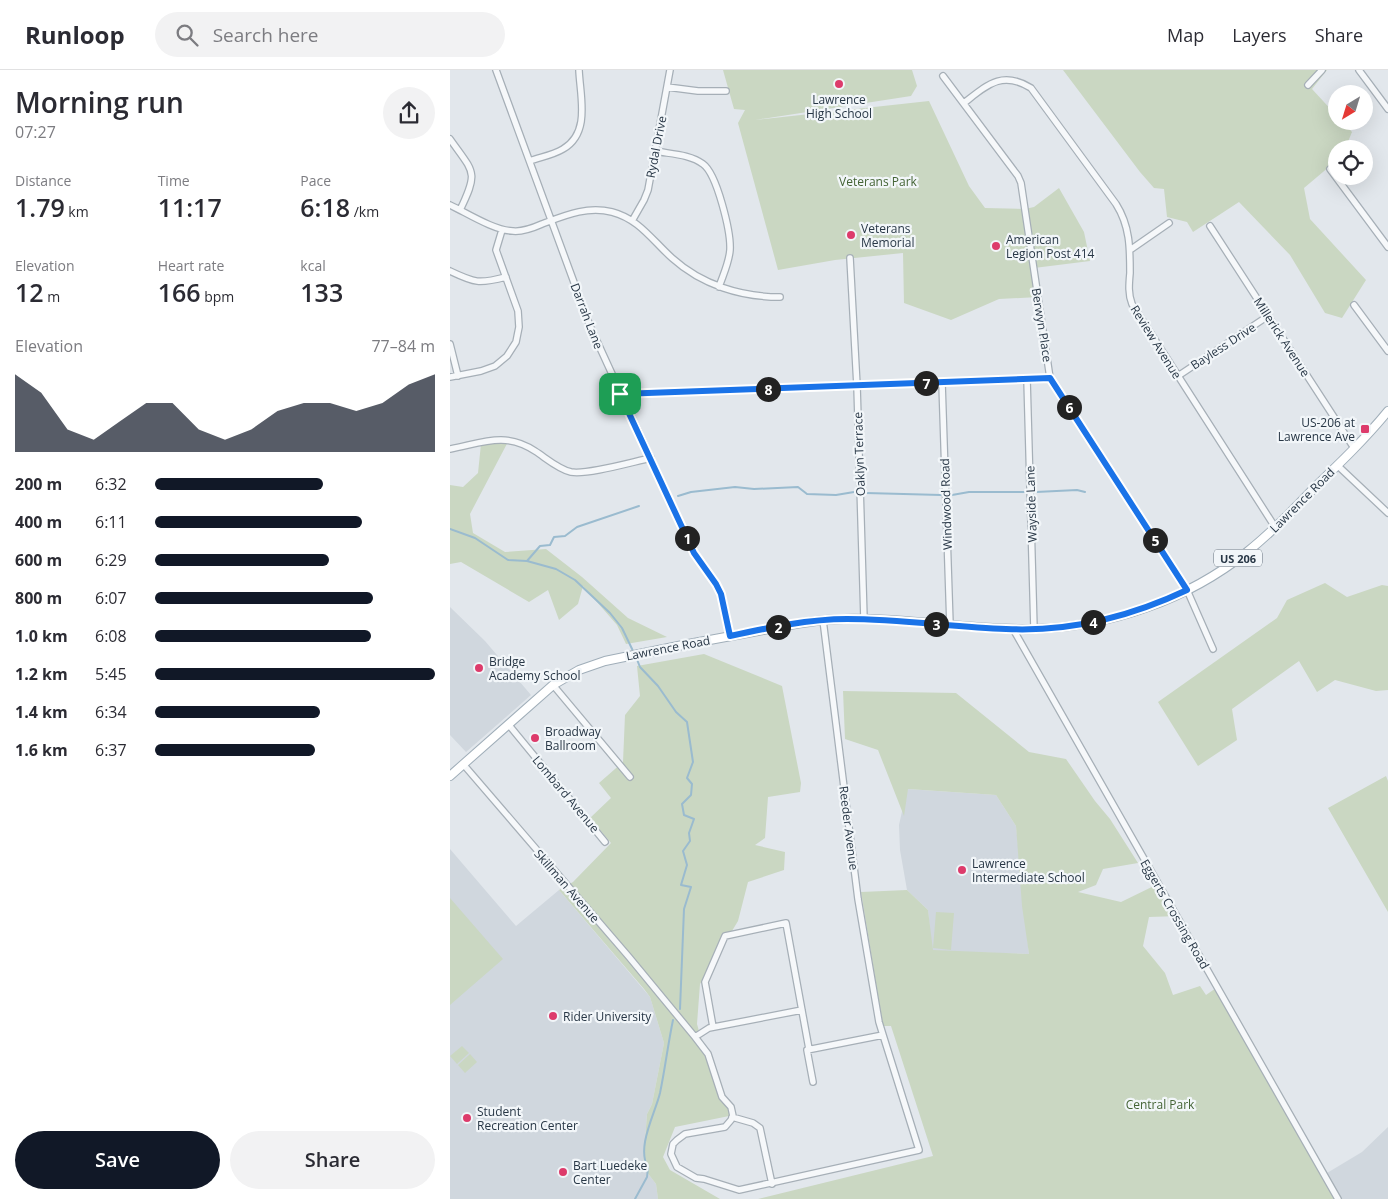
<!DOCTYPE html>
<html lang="en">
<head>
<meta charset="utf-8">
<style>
	:root { --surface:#fff; --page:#f2f2f3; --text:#2b2b33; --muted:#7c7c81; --line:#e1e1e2; --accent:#111827 }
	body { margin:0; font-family:"Open Sans",sans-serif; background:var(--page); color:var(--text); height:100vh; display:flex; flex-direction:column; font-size:19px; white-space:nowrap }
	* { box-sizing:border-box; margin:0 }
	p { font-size:16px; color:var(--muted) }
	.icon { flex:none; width:28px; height:28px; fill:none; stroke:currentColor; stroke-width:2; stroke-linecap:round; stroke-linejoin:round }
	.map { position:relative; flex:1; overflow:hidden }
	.sheet { display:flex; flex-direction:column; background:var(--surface); width:450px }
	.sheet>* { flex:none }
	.needle { width:32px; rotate:218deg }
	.buttons { position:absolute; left:878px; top:15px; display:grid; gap:10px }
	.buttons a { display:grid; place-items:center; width:45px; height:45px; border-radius:50%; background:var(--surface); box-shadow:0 5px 20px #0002; font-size:25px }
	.pin { position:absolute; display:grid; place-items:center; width:42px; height:42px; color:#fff; margin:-21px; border-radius:10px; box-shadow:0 2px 8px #0006 }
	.km { position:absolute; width:25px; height:25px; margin:-12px; border-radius:50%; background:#222; color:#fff; font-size:14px; line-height:25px; text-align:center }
	.round { display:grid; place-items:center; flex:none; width:52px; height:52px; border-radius:26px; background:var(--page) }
	.summary { display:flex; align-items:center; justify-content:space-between; height:85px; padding:0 15px }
	h1 { font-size:28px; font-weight:600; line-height:38px }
	.metrics { display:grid; grid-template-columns:repeat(3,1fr); gap:8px; height:85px; padding:5px 15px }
	.metrics div { display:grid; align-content:center }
	.metrics b { font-size:25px; font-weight:600 }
	.metrics small { font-size:14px; font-weight:400 }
	.metrics p { font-size:14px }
	.chart { height:140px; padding:10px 15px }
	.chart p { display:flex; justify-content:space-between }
	.chart svg { width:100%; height:90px; margin-top:5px; fill:var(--accent); opacity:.7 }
	.primary-button { display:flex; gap:10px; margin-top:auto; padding:10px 15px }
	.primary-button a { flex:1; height:58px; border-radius:30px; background:var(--accent); color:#fff; font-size:20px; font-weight:600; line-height:58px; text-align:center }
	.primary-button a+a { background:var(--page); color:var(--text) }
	ul { padding:0 15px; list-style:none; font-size:16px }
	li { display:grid; grid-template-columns:80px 60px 1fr; align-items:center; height:38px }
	li i { height:12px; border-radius:6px; background:var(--accent) }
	header { display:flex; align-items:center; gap:30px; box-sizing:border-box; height:70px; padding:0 25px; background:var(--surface); border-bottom:1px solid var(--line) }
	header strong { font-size:24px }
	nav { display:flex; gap:28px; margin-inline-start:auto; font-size:18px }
	.search { width:350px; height:45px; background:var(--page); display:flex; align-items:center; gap:12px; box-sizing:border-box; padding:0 18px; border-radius:28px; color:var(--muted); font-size:19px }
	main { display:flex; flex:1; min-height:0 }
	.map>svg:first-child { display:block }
</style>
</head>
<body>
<header>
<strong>Runloop</strong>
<div class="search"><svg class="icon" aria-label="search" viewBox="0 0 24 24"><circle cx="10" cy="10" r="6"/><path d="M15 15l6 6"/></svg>Search here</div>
<nav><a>Map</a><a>Layers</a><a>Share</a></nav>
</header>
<main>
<section class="sheet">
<div class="summary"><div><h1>Morning run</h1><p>07:27</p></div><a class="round"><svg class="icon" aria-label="share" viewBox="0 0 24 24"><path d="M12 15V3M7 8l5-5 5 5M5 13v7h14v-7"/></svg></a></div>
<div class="metrics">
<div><p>Distance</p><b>1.79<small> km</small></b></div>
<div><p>Time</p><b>11:17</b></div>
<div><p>Pace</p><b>6:18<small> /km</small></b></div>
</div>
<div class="metrics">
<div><p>Elevation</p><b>12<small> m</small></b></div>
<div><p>Heart rate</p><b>166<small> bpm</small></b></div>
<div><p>kcal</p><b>133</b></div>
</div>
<div class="chart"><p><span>Elevation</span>77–84 m</p>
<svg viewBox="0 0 160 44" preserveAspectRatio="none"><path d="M0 44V6L10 15L20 33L30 38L40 29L50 20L60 20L70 33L80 38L90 33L100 24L110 20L120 20L130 24L140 20L150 11L160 6V44z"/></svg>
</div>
<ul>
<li><b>200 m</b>6:32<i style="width:60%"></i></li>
<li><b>400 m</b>6:11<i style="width:74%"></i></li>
<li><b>600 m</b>6:29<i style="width:62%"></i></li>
<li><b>800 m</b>6:07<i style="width:78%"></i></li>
<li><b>1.0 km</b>6:08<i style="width:77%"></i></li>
<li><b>1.2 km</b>5:45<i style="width:100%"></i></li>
<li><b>1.4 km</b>6:34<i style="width:59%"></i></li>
<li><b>1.6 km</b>6:37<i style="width:57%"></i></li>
</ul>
<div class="primary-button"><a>Save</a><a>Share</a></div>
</section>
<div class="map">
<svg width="938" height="1129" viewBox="0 0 938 1129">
	<rect width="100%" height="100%" fill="#e2e7ec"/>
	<!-- built -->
	<path fill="#d0d7de" d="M0,537L35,571L81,625L16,682L0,665Z
		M457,719L546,725L566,756L579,884L482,881L478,840L457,820L450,780L449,755Z
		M0,779L66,856L109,820L200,927L214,973L202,1034L197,1044L193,1097L206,1114L208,1129H0Z
		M938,1057V1129H892L877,1103L912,1082Z"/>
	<!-- green -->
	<path fill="#cad7c2" d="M273,0H462L467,16L461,26L305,50L479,31L519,116L535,138L575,139L584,137L609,118L634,162L640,191L584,198L588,227L549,229L501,250L454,233L453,183L385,190L328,200L288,53L295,40L284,39Z
		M613,0H877L862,19L886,45V51H892L902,62L895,79H886V91L854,118L860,149L916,210L892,248L875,243L840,185L789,132L743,162L737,152L717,147L714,119L704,118L690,102Z
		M60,368L20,444L23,463L55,482L96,479L132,507L178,548L217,567L176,574L167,555L133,516L128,534L109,550L98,520L79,532L11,492L0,494V415L13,417L28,403L31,374Z
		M875,513L897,527L932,515L938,516V620L926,621L885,610L867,622L849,591L782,639L787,670L748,696L708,632L827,548L837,530Z
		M254,584L332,616L351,713L350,722L318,727L315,768L305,775L335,782L334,800L298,812L288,851L250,914L247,954L253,975L284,1045L225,1057L213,1087L220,1100L270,1129H208L206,1114L193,1097L197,1044L202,1034L214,973L200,927L194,919L109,820L123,812L161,773L140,748L161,728L149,713L173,692L175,645L190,626L187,596Z
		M393,621L506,623L579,682L616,689L645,731L660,749L688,793L653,799L646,815L628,822L671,832L710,813L729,846L699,847L693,876L715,903L723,925L750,916L756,925L769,916L892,1129H308L483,1086L441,956H433L411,822L457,820L478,840L483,880L579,884L572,836L566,756L546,725L458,719L454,746L428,680L395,669Z
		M936,706L938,711V842L878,738Z
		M0,828L53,889L0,935Z
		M486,842L504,843L501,880L483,878Z
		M12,976L19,983L7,994L0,986Z
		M20,984L27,992L15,1003L8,995Z"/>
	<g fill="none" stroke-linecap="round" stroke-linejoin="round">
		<!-- stream -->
		<path stroke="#9abbcf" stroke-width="2" d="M586,422L627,420L635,422
			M416,423L491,425
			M502,425L519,422H577
			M228,426L241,422L285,417L304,419L348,417L357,424L386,425L404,422
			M0,459L25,468L58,490L77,491L106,499L125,510L160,543L172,558L184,583
			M77,491L90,476L100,475L104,467L115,466L127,457L189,436
			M186,587L190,597L208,616L226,642L237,652L243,692L237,708L242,714L241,725L232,734L234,745L244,749L239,763L240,771L233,781L237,795L231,815L241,817L234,839L230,939
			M185,1129L197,1107L198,1098C186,1077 205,1044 210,1023C215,999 218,974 223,950"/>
		<!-- minor casing -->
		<g stroke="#a6afb7" stroke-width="8">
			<path id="minor" d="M46,0L140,256L244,483L266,514L271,524L280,566
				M909,0L938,39
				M493,6L568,106L571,113L600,308L737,520L763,579
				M858,15L872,0
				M217,17L248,21H276
				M514,33C537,15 552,0 581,18L666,134C680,156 680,178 680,203C679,214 678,224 682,234L825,457
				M0,69C24,103 29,101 10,140
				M205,81C220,84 240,84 253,94C267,104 281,162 280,180C279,193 273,205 269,217
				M80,91C91,87 103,85 113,79C141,63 130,26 129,0
				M880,99L938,177
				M0,135C17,143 45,161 63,161C73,162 83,158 92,154C116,145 137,136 162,142C189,149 202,170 222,188C252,215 291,227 330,227
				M182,151L194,130L198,120L220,0
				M760,156L904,378
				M680,180L719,153
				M400,188L407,316L414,549
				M0,201C25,213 29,214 56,207
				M904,235L938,281
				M0,274L8,306
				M728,306L818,246
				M0,307L31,301L45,296L57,286L66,272L69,257L68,241L46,180L52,160
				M577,309L584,559
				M492,313L500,555
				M170,324L600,308
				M0,379C32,373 55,361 85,381C96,388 108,399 121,402C138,405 182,392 201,388
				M887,395L938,443
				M373,550L408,829L429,952L433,965
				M563,559L888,1129
				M103,615L180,707
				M58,654L155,772
				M13,694L179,887L245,967L258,984L272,1027L281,1037L283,1046L281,1050L275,1057L235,1064L227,1070L223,1074L221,1084L227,1097L246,1108L254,1109L289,1120L469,1080L433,965L357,980L363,1012
				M263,957L255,912L275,866L336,853L359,979
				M245,967L259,958L352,940
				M282,1047L303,1053L310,1058L322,1114"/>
		</g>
		<!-- major casing -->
		<g stroke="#a0aeb9" stroke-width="10">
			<path id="major" d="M0,706L103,615L129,600L155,591C206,580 257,570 308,561C337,556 365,549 394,549C458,547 521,561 585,559C661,556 737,530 797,482C822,462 844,439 866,416C891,392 916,368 938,341"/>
		</g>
		<!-- minor -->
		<use href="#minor" stroke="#f6f8fa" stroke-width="5.5"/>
		<!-- major -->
		<use href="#major" stroke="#fff" stroke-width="8"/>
	</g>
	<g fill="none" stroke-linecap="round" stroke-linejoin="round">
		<!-- route casing -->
		<g stroke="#fff" stroke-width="10">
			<path id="route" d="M600,308L737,520C680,547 619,562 556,559C503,557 450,549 397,549C359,549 317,558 280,566L271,524L266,514L244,483L170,324Z"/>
		</g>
		<!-- route -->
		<use href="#route" stroke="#1a73e8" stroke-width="6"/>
	</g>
	<!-- markers -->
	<g fill="#dd3b6b" stroke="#f2f6f9" stroke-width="2">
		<circle cx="389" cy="14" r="5"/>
		<circle cx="401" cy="165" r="5"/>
		<circle cx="546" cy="176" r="5"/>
		<rect x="910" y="354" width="10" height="10" rx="2.5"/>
		<circle cx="29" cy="598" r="5"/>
		<circle cx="85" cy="668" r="5"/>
		<circle cx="512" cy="800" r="5"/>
		<circle cx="103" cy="946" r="5"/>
		<circle cx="17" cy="1048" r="5"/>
		<circle cx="113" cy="1102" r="5"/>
	</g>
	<g text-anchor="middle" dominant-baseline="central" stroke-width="4.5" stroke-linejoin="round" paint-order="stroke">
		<!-- shield labels -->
		<rect fill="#f2f6f9" stroke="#65707c" stroke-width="1" x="764" y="479.5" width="48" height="17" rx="4"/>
		<g font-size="11" font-weight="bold" fill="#283746">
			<text x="788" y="488">US 206</text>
		</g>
		<!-- poi labels -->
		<g font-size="12" fill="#283746" stroke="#f2f6f9" text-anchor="start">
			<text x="389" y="29" text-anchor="middle">Lawrence<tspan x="389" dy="14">High School</tspan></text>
			<text x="411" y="158">Veterans<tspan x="411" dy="14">Memorial</tspan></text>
			<text x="556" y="169">American<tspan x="556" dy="14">Legion Post 414</tspan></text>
			<text x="905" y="352" text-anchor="end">US-206 at<tspan x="905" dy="14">Lawrence Ave</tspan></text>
			<text x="39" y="591">Bridge<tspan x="39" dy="14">Academy School</tspan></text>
			<text x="95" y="661">Broadway<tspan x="95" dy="14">Ballroom</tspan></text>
			<text x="522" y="793">Lawrence<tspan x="522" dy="14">Intermediate School</tspan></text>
			<text x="113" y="946">Rider University</text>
			<text x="27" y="1041">Student<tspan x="27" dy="14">Recreation Center</tspan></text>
			<text x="123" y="1095">Bart Luedeke<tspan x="123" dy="14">Center</tspan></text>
		</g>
		<!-- street labels -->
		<g font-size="12" fill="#283746" stroke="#f2f6f9">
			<text transform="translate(206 77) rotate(-79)">Rydal Drive</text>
			<text transform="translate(137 246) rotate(69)">Darrah Lane</text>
			<text transform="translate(592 255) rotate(81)">Berwyn Place</text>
			<text transform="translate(832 267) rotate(57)">Millerick Avenue</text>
			<text transform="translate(706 272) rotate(58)">Review Avenue</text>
			<text transform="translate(773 276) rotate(-33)">Bayless Drive</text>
			<text transform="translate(409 384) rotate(-92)">Oaklyn Terrace</text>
			<text transform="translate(852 430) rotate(-45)">Lawrence Road</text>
			<text transform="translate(496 434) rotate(-92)">Windwood Road</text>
			<text transform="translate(581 434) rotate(-92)">Wayside Lane</text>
			<text transform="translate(218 578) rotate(-11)">Lawrence Road</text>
			<text transform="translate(116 724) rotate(50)">Lombard Avenue</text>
			<text transform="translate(399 758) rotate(83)">Reeder Avenue</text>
			<text transform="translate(117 816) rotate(49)">Skillman Avenue</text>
			<text transform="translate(725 844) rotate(60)">Eggerts Crossing Road</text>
		</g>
		<!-- park labels -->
		<g font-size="12" fill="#436334" stroke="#f2f6f9">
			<text x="428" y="111">Veterans Park</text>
			<text x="710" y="1034">Central Park</text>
		</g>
	</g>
</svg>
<div class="buttons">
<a><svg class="needle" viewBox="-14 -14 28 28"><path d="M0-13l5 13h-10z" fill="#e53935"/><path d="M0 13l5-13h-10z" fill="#7c7c81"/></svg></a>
<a><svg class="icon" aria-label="locate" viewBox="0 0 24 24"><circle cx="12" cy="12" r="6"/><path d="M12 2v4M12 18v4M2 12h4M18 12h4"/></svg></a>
</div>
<div class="pin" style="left:170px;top:324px;background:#1e9e55"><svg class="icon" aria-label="arrive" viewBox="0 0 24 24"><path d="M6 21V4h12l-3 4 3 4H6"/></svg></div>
<b class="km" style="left:237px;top:468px">1</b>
<b class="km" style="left:328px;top:557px">2</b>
<b class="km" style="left:486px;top:554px">3</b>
<b class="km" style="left:643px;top:552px">4</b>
<b class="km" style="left:705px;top:470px">5</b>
<b class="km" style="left:619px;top:337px">6</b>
<b class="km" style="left:476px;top:313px">7</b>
<b class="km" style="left:318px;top:319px">8</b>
</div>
</main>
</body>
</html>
